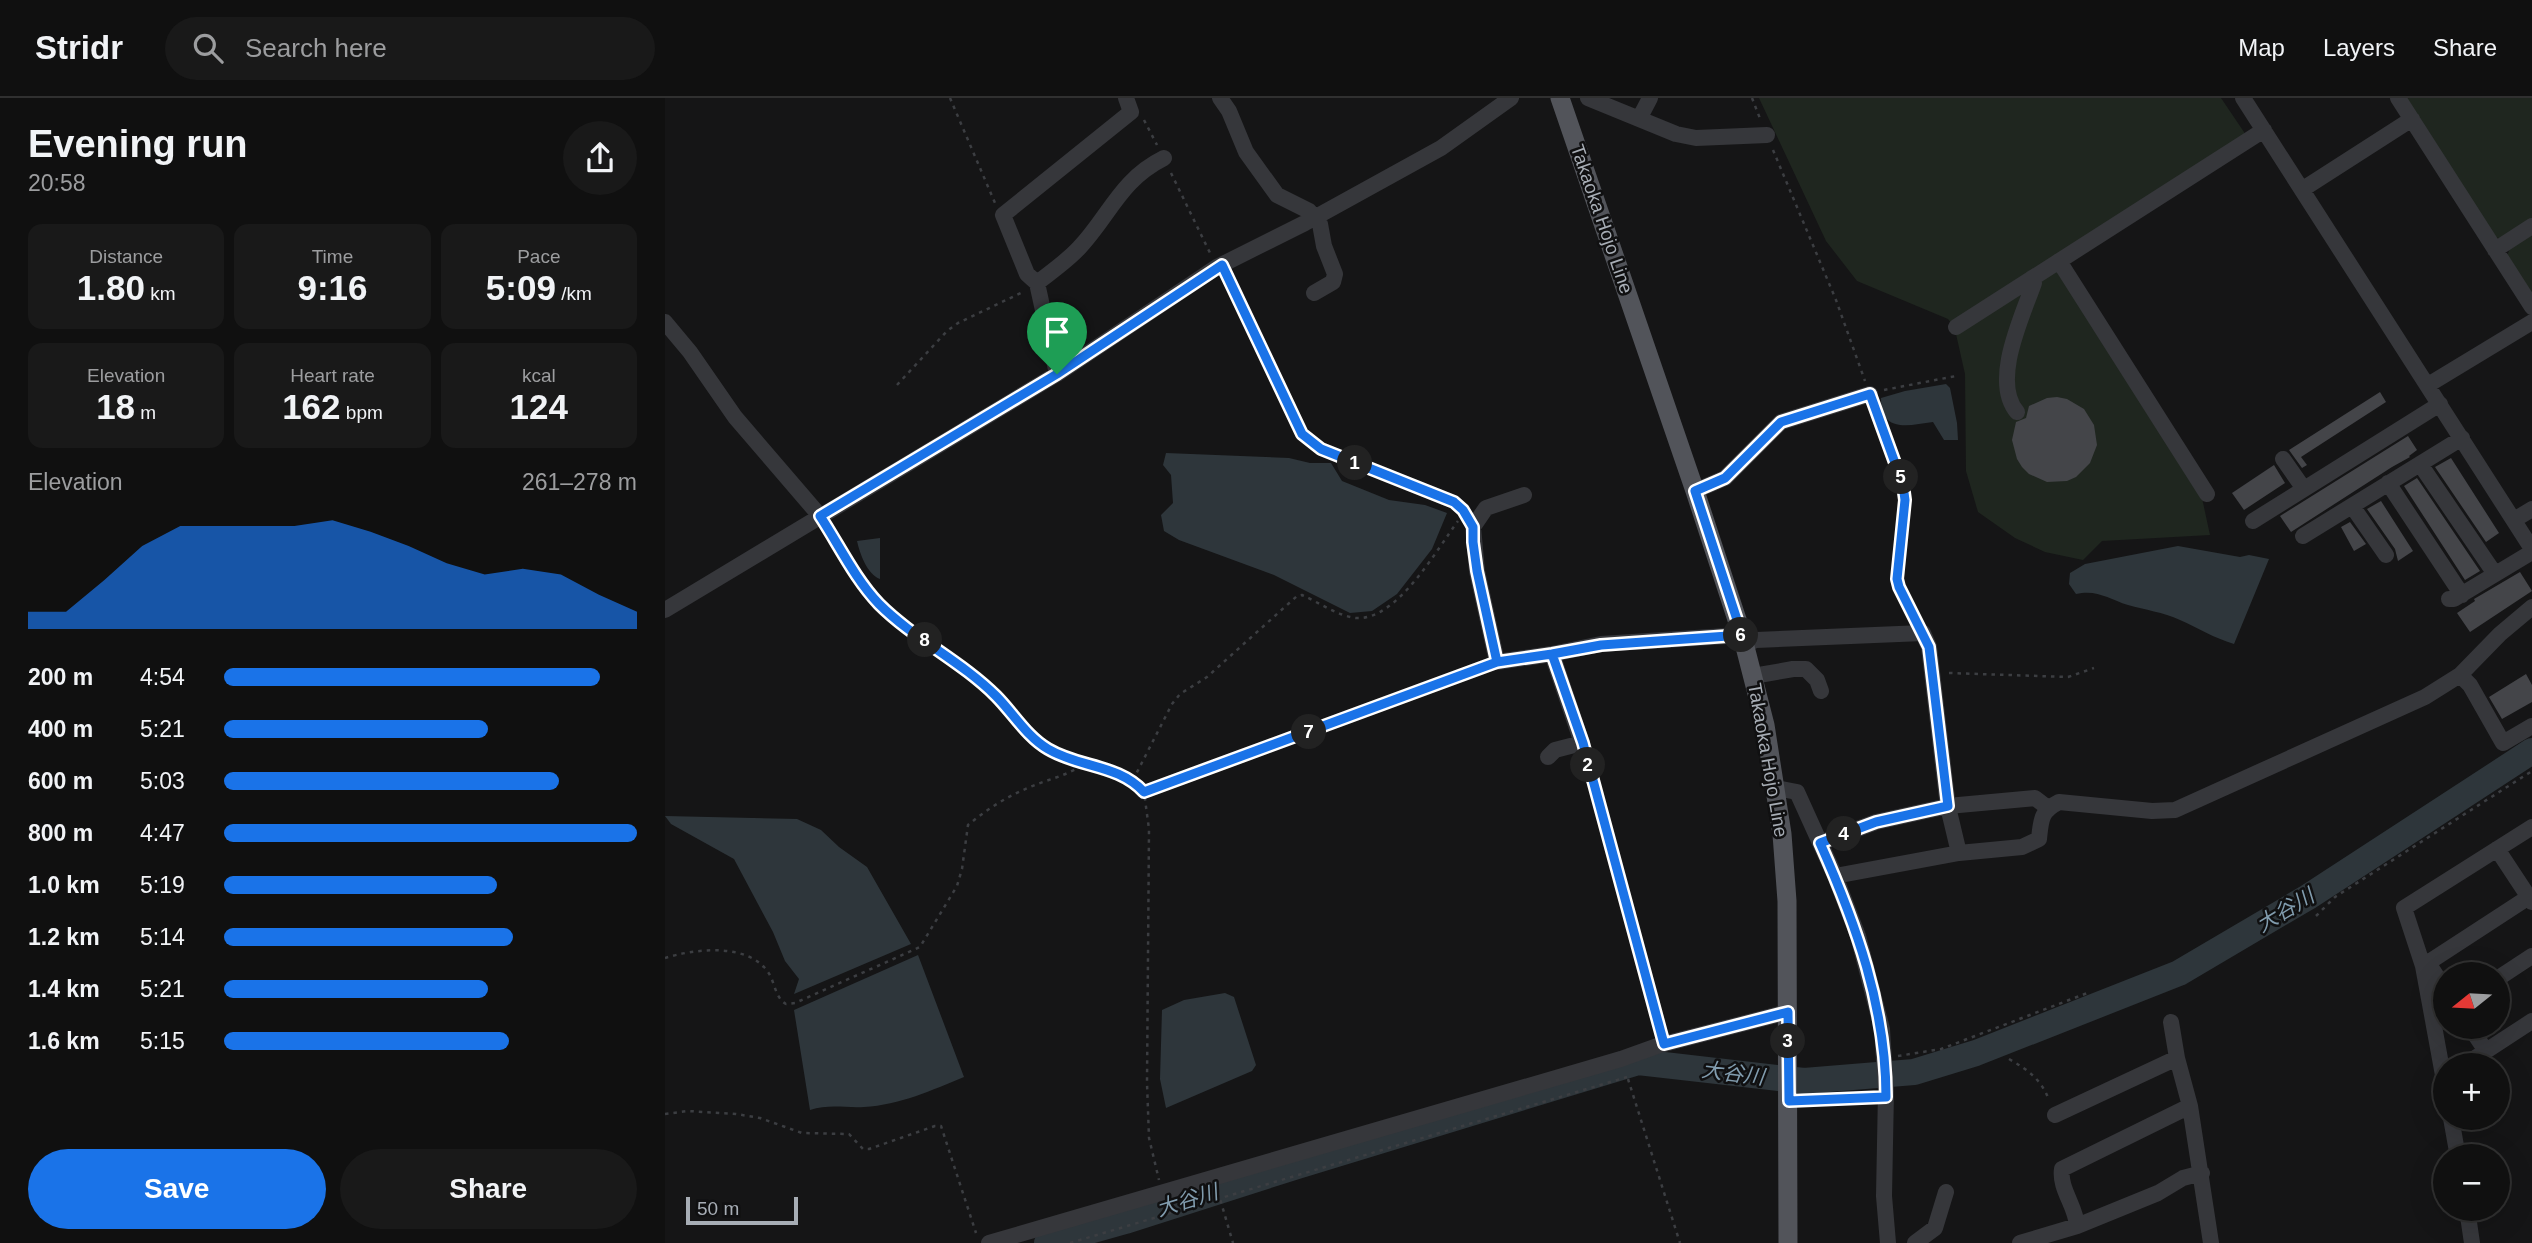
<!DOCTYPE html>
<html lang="en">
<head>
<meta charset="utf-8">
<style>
	:root { --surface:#101010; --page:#191919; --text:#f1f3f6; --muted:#9c9d9f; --line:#303030; --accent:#1a73e8 }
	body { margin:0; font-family:Arial,"Noto Sans JP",sans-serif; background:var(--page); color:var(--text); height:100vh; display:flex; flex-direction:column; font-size:26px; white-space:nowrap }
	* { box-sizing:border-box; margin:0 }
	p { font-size:23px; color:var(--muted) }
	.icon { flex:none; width:38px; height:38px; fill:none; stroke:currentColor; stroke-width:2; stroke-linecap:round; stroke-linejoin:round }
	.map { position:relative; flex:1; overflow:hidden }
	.details { display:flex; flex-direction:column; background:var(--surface); width:665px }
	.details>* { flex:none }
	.needle { width:46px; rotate:252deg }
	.buttons { position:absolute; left:1768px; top:864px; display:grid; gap:14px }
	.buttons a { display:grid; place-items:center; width:77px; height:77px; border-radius:50%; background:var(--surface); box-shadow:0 7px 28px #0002,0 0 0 2px var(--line); font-size:35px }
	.scale { position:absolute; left:21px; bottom:18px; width:112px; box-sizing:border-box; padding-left:7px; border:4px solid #a7adb5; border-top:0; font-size:19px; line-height:24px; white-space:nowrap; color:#a7adb5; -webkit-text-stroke:5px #101011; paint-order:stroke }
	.pin { position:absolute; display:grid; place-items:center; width:60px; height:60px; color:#fff; margin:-72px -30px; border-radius:50% 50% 50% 0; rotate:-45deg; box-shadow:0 0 7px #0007 }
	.pin .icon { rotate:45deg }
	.km { position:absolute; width:35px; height:35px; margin:-18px; border-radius:50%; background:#222; color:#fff; font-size:19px; line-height:35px; text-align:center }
	.round { display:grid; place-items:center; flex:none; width:74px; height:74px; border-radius:37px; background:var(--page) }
	.overview { display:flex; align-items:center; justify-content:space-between; height:119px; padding:0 28px }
	h1 { font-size:38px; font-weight:700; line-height:52px }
	.stats { display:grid; grid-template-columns:repeat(3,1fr); gap:10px; height:119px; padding:7px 28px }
	.stats div { display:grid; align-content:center; border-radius:14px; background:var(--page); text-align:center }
	.stats b { font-size:35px; font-weight:700 }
	.stats small { font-size:19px; font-weight:400 }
	.stats p { font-size:19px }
	.chart { height:196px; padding:14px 28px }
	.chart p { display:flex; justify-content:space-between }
	.chart svg { width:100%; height:126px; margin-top:7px; fill:var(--accent); opacity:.7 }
	.button { display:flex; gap:14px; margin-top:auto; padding:14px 28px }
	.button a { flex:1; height:80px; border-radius:42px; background:var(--accent); color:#fff; font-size:28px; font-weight:700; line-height:80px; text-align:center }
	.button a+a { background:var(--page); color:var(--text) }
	ul { padding:0 28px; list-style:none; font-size:23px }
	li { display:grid; grid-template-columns:112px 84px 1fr; align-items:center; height:52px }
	li i { height:18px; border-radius:9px; background:var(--accent) }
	header { display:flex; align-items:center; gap:42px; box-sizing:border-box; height:98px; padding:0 35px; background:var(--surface); border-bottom:2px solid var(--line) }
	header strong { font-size:33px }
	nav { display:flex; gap:38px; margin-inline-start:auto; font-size:24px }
	.search { width:490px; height:63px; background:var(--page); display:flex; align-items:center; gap:18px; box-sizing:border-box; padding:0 24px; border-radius:38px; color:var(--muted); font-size:26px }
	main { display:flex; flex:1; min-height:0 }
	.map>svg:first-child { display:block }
</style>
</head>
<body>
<header>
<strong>Stridr</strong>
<div class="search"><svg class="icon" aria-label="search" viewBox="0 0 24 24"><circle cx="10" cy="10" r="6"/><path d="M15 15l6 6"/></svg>Search here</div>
<nav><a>Map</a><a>Layers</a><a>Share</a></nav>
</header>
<main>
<section class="details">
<div class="overview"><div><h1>Evening run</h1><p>20:58</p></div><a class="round"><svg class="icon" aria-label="share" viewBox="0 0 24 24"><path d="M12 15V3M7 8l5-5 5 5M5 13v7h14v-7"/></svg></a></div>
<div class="stats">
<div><p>Distance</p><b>1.80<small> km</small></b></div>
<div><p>Time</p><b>9:16</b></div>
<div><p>Pace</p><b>5:09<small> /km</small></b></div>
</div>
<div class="stats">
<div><p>Elevation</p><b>18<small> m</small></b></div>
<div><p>Heart rate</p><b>162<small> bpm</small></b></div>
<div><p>kcal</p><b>124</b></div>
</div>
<div class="chart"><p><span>Elevation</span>261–278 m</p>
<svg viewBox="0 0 160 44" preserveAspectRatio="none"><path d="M0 44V38L10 38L20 27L30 15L40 8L50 8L60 8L70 8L80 6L90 10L100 15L110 21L120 25L130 23L140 25L150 32L160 38V44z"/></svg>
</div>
<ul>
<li><b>200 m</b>4:54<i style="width:91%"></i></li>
<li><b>400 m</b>5:21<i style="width:64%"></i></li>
<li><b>600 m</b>5:03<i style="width:81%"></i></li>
<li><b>800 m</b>4:47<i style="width:100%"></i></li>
<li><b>1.0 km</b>5:19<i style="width:66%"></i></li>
<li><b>1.2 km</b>5:14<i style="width:70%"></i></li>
<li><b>1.4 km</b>5:21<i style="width:64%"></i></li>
<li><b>1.6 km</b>5:15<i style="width:69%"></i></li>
</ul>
<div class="button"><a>Save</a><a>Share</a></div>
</section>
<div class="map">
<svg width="1867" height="1145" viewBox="0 0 1867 1145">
	<rect width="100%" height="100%" fill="#151516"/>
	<!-- green -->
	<path fill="#1f261f" d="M1094,0H1556L1581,37L1286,225L1283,221L1192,183L1161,143Z
		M1739,0H1867V122L1837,141L1830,139Z
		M1867,135V197L1842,158L1846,147Z
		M1392,172L1537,400L1545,437L1437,443L1418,462L1380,454L1350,440L1313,414L1301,373L1300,276L1291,236Z"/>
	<!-- water -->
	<path fill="#2e363b" d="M1281,286L1285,290L1292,325L1293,342H1279L1268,324C1244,327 1216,336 1216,300L1240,293Z
		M501,355L624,360L645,365H666L677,383L724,402L760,407L782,415L767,451L732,496L707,513L685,515L609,477L514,442L499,433L496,417L508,405L506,377L498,367Z
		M215,440V481C202,476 195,456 192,443Z
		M1513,448L1575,459L1584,457L1604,461L1569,546C1549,540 1533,530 1515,522C1498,514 1480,512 1463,507C1444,501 1432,491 1411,496L1404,486L1405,475L1420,466Z
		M0,718L132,721L156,732L174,749L202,769L246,846L129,896L134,881L120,863L108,834L69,761L6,726Z
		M253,857L299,979C267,992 235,1007 199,1009C180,1010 163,1006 145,1012L129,912Z
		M560,895L569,899L591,967L587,973L501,1010L495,981L497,912L519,902Z"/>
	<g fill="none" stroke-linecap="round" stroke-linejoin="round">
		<!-- river -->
		<path stroke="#2e363b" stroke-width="26" d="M382,1145L460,1123L632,1068L973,964L1139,983L1249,974L1311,955L1514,875L1643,799L1867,653"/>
	</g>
	<!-- building -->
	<path fill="#444549" d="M1715,294L1721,304L1636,359L1642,367L1637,370L1624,352Z
		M1392,299L1402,301L1419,311L1429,327L1432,347L1425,365L1411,379L1402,383L1382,384L1364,376L1357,369L1352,361L1347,342L1351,324L1361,320L1364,308L1382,300Z
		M1743,338L1752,352L1744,358L1745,359L1727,369L1626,434L1615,418Z
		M1786,360L1834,435L1821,444L1770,369Z
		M1609,367L1620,385L1579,412L1567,395Z
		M1752,380L1815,473L1800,482L1739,388Z
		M1716,403L1748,453L1733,463L1730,451L1702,411Z
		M1685,424L1701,446L1689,453L1676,429Z
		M1855,474L1867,493L1805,534L1792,515L1810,503L1809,501Z
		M1861,576L1867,587V604L1837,621L1824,599Z"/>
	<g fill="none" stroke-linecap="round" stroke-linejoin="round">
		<!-- path -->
		<path stroke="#3c3e42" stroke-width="2.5" stroke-dasharray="3.5 5" stroke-linecap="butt" d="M285,0L330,105
			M1087,0L1096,23
			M479,22L492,47
			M1108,52L1171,202L1200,283
			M506,75L546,157
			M564,180L637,336L656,351L789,404L799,414
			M232,287L282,233L293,225L360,193
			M1219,292L1291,278
			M1210,309L1235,374L1240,402L1232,481L1234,489L1250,519
			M164,432L195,482L216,507L318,586L382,651L404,661L448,672L469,683L479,694L484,731L482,985L484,1040L494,1082
			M1284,575L1403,579L1429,570
			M921,658L995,933
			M468,682L507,606L515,596L542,579L632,498L637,497C653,504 673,518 691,520C732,523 772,451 793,423
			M479,694L820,570
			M1651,818L1670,799L1867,673
			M0,860C29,851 82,844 103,874C110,884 110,900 121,906L130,905L255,849L292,788L297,771L303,727C322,711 343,698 365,689C384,681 404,677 421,665
			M1233,958L1276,951L1425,894
			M1344,961C1363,972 1376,981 1384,1002
			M963,981L1015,1145
			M1140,1002L1207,1000
			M0,1016L23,1013L71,1016L95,1020L137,1035L184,1036L198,1051H204L270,1028H276L311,1135
			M553,1094L568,1145
			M405,1145L962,979"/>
		<!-- minor -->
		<path stroke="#36373b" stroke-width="16" d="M555,0L564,13L581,54L612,97L644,113L655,126L659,148L670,176L668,184L649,195
			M923,0L1011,36L1031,40L1102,37
			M1578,0L1867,451
			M1733,0L1867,209
			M974,21L985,0
			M1638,91L1747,21
			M1830,152L1867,128
			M1394,163L1542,396
			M372,185C386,174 402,163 414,150C445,117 455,82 499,60
			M0,224L25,254L70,319L155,418
			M1291,229L1599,32
			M392,276L372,185L362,176L338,117L466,14L461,0
			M1763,287L1867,224
			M1352,314C1326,283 1357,219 1369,185L1367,180
			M1618,361L1639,391
			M1755,366L1830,476
			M1723,385L1797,497
			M1030,393L1060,380L1116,324L1205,296
			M859,397L821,410L808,429L812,473L832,564L887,556L936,546L1077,537
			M1687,408L1721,457
			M1849,422L1867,411
			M1588,423L1775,306
			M1638,438L1797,340
			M1784,501H1789L1867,454
			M0,512L392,276L552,169L640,125L776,50L846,0
			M1080,546L1091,542L1258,535L1264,549L1283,709L1294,755
			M1795,577L1805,587L1838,645L1867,628
			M1088,578L1128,571H1141L1152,582L1156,593
			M883,659L890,652L917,645L887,556
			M1111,690L1132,694L1170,778L1193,838L1217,931L1221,993L1219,1098L1223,1145
			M1155,745L1211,724L1283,708L1370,700L1383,710
			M1832,751L1867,804
			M1170,778L1294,755L1357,749L1374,741C1376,721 1376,713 1394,704L1487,713L1510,712L1760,599L1795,577L1835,536L1867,509
			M1763,865L1780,891
			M1758,868L1864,799
			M1832,881L1867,858
			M1506,924L1512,960L1525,1008L1546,1145
			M1805,929L1821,953
			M1798,968L1867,923
			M1780,988L1758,868L1739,810L1867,729
			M1390,1017L1512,960
			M1786,1020L1793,1059
			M1802,1111L1807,1145
			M1412,1128C1411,1108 1394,1091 1397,1071L1525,1008
			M324,1145L956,961L995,947L1123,914
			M1250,1145L1270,1130L1281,1094
			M1355,1145L1412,1128L1493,1095L1518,1080L1537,1075"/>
		<!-- major -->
		<path stroke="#52545a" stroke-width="19" d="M895,0L1030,393L1077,537L1100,627L1117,736L1122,803L1123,1145"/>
	</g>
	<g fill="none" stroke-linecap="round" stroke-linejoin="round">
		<!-- route casing -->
		<g stroke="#fff" stroke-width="14">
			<path id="route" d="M392,276L557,167L637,336L656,351L789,404L798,412L808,429V444L812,473L832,564L887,556L918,645L999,946L1123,914L1124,1003L1221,999C1221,909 1191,826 1155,745L1211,724L1283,708L1264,549L1234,489L1232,481L1240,402L1238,387L1205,296L1116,324L1060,380L1030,393L1077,537L936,547L887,556L832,564L479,694C453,666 415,670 383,651C362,639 348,615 331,598C296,563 249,541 214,506C190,481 174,447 155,418L392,276"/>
		</g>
		<!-- route -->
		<use href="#route" stroke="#1a73e8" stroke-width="9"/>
	</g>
	<g text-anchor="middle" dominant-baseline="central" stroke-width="5" stroke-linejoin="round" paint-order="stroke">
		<!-- street labels -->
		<g font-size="19" fill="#a7adb5" stroke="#101011">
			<text transform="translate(937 121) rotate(71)">Takaoka Hojo Line</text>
			<text transform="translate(1103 662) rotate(80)">Takaoka Hojo Line</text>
		</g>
		<!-- water labels -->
		<g font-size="21" font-style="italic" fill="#819cae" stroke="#101011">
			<text transform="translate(1620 812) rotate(-31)">大谷川</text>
			<text transform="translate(1068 975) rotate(7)">大谷川</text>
			<text transform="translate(522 1102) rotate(-17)">大谷川</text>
		</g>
	</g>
</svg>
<div class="buttons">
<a><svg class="needle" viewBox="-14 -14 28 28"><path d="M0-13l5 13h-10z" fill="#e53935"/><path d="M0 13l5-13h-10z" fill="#9c9d9f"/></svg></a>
<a>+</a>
<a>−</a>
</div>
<div class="scale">50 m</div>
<div class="pin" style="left:392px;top:276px;background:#1e9e55"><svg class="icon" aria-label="arrive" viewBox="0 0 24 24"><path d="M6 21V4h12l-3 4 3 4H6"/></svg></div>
<b class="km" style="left:690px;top:365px">1</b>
<b class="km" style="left:923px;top:667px">2</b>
<b class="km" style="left:1123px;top:943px">3</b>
<b class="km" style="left:1179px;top:736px">4</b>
<b class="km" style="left:1236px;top:379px">5</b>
<b class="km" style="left:1076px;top:537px">6</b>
<b class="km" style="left:644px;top:634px">7</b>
<b class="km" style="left:260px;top:542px">8</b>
</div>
</main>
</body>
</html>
